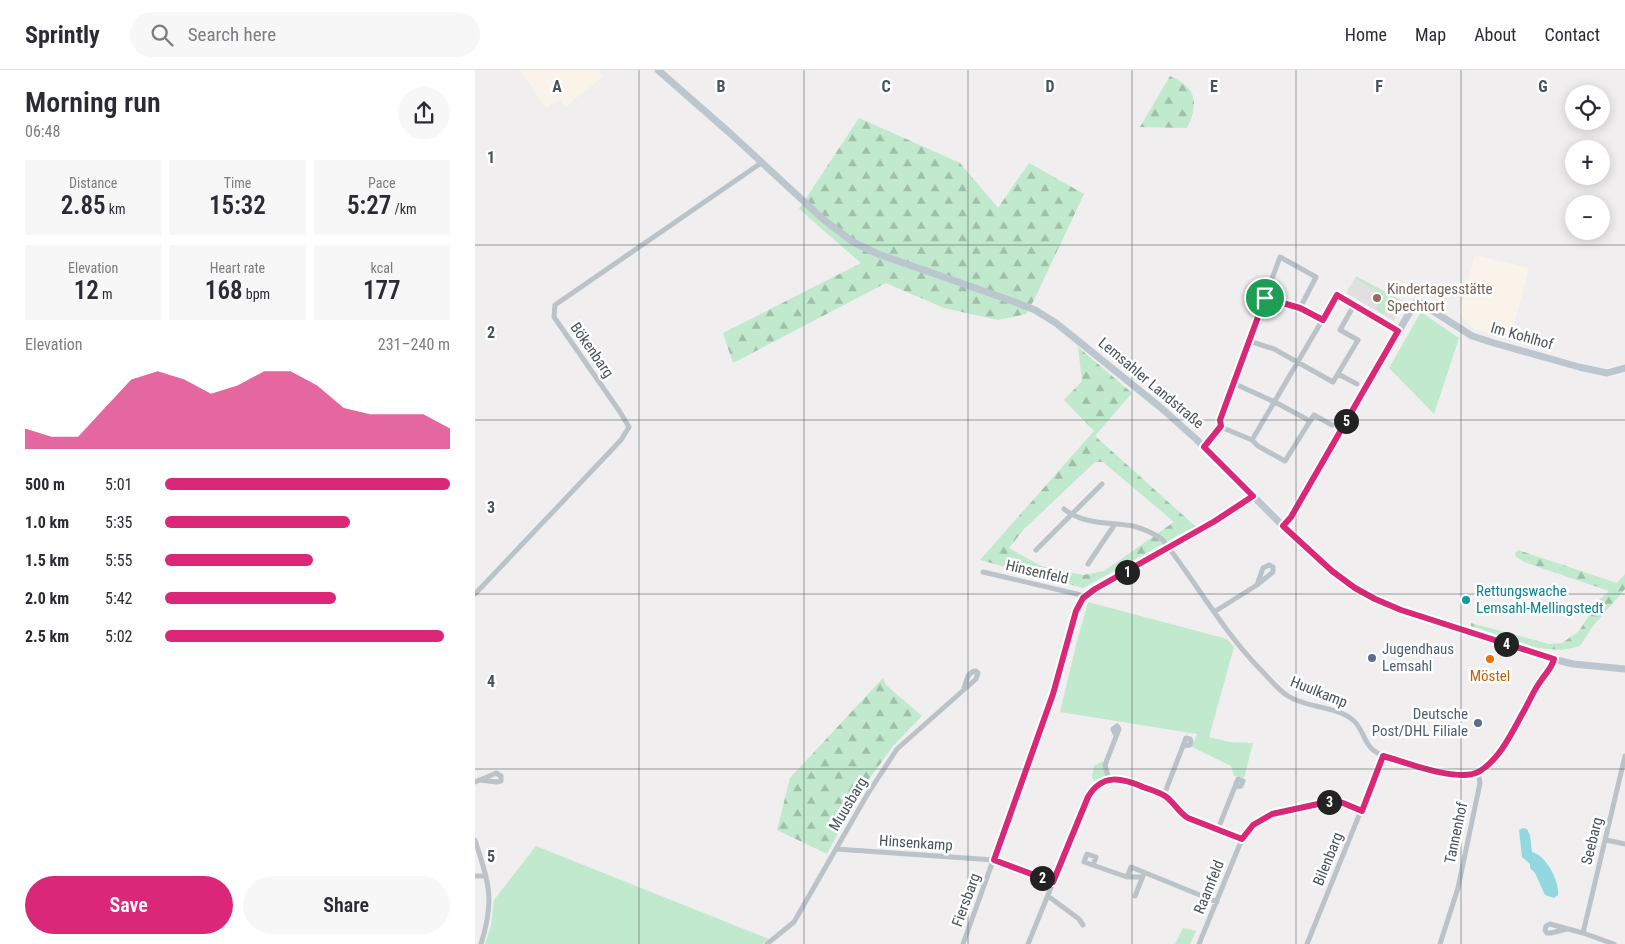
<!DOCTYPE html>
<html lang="en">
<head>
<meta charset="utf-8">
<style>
	:root { --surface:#fff; --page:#f7f7f7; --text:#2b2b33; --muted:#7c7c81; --line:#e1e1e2; --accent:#db2777 }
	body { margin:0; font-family:"Roboto Condensed",sans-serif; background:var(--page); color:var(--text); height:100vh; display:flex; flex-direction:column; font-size:19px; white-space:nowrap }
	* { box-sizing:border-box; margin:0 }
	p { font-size:16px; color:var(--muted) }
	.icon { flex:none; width:28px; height:28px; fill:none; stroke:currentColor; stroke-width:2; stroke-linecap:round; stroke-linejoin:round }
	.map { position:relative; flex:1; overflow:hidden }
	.panel { display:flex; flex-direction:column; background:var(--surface); width:475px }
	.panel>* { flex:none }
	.tools { position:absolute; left:1090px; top:15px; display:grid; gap:10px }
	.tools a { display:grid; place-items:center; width:45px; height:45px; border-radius:50%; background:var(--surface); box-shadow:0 2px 12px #0003; font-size:25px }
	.pin { position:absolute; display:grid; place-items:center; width:42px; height:42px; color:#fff; margin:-21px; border:2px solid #fff; border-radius:50%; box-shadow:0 1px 5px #0007 }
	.km { position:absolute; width:25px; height:25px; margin:-12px; border-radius:50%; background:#222; color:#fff; font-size:14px; line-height:25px; text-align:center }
	.round { display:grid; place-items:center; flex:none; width:52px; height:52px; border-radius:26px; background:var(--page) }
	.headline { display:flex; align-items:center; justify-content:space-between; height:85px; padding:0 25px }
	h1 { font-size:28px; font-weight:600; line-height:38px }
	.stats { display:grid; grid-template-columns:repeat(3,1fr); gap:8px; height:85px; padding:5px 25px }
	.stats div { display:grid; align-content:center; border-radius:0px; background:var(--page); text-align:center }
	.stats b { font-size:25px; font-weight:600 }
	.stats small { font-size:14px; font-weight:400 }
	.stats p { font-size:14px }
	.chart { height:140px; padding:10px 25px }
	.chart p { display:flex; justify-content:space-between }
	.chart svg { width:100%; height:90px; margin-top:5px; fill:var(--accent); opacity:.7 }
	.cta { display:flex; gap:10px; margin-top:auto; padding:10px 25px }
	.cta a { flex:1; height:58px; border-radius:30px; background:var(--accent); color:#fff; font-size:20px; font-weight:600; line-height:58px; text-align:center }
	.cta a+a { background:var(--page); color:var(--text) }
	ul { padding:0 25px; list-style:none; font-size:16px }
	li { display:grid; grid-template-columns:80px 60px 1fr; align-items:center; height:38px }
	li i { height:12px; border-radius:6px; background:var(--accent) }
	header { display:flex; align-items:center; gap:30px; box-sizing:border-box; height:70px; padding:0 25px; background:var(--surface); border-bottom:1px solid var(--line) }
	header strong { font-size:24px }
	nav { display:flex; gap:28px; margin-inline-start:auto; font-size:18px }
	.search { width:350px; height:45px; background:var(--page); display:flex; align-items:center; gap:12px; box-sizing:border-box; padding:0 18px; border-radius:28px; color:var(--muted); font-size:19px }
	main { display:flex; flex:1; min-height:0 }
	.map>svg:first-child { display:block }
</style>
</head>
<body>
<header>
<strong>Sprintly</strong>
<div class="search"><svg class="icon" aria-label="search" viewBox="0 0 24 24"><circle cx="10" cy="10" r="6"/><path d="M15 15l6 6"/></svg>Search here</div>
<nav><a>Home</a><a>Map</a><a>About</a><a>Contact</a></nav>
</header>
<main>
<section class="panel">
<div class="headline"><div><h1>Morning run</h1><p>06:48</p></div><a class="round"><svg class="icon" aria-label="share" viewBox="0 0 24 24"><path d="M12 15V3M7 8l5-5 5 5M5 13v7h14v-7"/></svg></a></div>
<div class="stats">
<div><p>Distance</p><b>2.85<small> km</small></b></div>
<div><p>Time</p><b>15:32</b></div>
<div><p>Pace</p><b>5:27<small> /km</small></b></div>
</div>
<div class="stats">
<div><p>Elevation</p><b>12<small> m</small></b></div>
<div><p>Heart rate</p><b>168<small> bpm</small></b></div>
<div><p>kcal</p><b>177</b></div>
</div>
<div class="chart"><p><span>Elevation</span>231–240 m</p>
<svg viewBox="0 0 160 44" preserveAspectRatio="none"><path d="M0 44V34L10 38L20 38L30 24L40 10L50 6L60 10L70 17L80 13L90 6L100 6L110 13L120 24L130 27L140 27L150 27L160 34V44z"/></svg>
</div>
<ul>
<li><b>500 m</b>5:01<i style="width:100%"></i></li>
<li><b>1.0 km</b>5:35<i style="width:65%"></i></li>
<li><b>1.5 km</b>5:55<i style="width:52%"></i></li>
<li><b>2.0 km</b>5:42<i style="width:60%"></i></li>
<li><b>2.5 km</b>5:02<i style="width:98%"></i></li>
</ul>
<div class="cta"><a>Save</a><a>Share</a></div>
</section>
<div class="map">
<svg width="1150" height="874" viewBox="0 0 1150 874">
	<defs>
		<pattern id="forest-firs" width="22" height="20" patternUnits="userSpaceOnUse" patternTransform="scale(1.25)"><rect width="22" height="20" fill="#c1e9cd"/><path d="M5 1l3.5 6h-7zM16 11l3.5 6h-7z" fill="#9fbfa9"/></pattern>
	</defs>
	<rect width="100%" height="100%" fill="#f0eeee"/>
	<!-- commercial -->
	<path fill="#f9f3e9" d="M45,0H124L129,6L90,37L84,30L71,38Z
		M1000,185L1054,198L1035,269L1000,259L984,243Z"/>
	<!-- education -->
	<path fill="#e1dfdf" d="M881,206L931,233L919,251L871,223Z"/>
	<!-- green -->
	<path fill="#c1e9cd" d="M882,207L925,230L924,237L919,234H914L909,244L901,239L905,223L881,209Z
		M946,242L984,268L959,344L914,298Z
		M613,532L752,569L759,577L734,667L754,672L778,673L769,708L759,706L756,696L717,677L722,664L585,642L602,571Z
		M628,691L630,706L619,711L617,707L619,696Z
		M61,776L294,869L287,874H10L16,856L19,830Z
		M708,858L721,861L715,874H700Z"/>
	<!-- forest -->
	<path fill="url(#forest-firs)" fill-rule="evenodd" d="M695,6C722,17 724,34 712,58L665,57Z
		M384,48L485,93L523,138L554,93L609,124L559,230L551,244L523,250L469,238L411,213L258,293L248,263L386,193L324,139Z
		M603,277L657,323L620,366L720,456L608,518L505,490L619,361L589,330L607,311ZM620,392H628L699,452L629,501L608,505L566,496L534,478L549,459Z
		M1043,480L1142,513L1150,504V519L1118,556L1105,576L1087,580L1063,578L996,556V553L1074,574L1087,573L1104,561L1124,530L1134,521L1049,492L1041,487L1040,483Z
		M408,608L411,615L447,646L418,676L387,719L352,784L302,760L315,708Z"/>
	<!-- water -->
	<path fill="#93d7e1" d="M1048,758L1052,759L1055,765L1057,782C1071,785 1085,812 1083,825L1079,828L1070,825L1060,803L1055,798V794L1047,787L1044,760Z"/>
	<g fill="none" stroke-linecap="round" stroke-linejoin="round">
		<!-- street -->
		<path stroke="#bbc3c9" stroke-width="5" d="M825,238L848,249
			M774,271L799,279L858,312L883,270L865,260L879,235
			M863,304L882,314
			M758,313L800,332L835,351L810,391L783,376L777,370
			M835,351L839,345L857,355
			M746,357L745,350L805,187L841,207L825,238L790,228
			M729,377L746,357L777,370L862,225L923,261
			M589,439C609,455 634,452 658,456C669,459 678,463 687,469C721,512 747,560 785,599C794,608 802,619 813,626C833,639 861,635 879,651C888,659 889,673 898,680C912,690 931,693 948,697C963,701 981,707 996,704C1021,699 1044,649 1055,628C1062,616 1076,602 1079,589
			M561,480L627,414
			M613,494L640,454
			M508,502L610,526
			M0,524L146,370L154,357L145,342L79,247L80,235L286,93
			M739,542L782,515L798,502V497L794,495L788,498L782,515
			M634,710L630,695L644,659L642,656L638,659L641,666
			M0,712L19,704L21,703L26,706V711L22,712L4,710
			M689,725L711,668L715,669L716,672L715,675L708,676
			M743,759L763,709L768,711L766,716L760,717
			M0,770C14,814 20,829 6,874
			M1131,770L1150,774
			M361,779L519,790L578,812
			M618,795L621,787L612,784L609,792L652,807H667
			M0,806H11
			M652,807L656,797L742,832
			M573,826L604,849L608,855
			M660,826L668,806
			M1092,859L1076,863H1072L1070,860L1071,856L1075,854L1108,863L1139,874
			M1108,863L1150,686
			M292,874L319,852L392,725L422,679L501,609L503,603L501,601C492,602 492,610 489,618
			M488,874L578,624L601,541L608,528L620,519L739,451L778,426
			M553,874L613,727C627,702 648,709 670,717C677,720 685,722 691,727C699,733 703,743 713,748C730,756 749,762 767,769
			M724,874L767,769L778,755L797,744L857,731L868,733L887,741
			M832,874L908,686
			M965,874L983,818L1005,713L1003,702"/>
		<!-- secondary -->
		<path stroke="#bcc6ce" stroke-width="7" d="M183,0L256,64L349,150L378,172L403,184L540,232L560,240L581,253L685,337L721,369L808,456L846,491L870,511L889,523L926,540L1070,587L1098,594L1150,599
			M808,456L816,447L940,233L944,232L997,266L1019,273L1104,297L1132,303L1150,298"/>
	</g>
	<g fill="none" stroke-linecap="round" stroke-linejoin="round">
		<!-- route casing -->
		<g stroke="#fff" stroke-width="10">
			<path id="route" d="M862,225L923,261L816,447L808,456L857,501L880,518L900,529L926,540L1079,589C1077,598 1070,604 1065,612C1059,620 1055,630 1050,639C1038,660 1026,688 1005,701C985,714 930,692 908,686L887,741L868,733L857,731L797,744L778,755L767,769L713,748C704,743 699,732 690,726C684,722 676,720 668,717C647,708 627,703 613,727L578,812L519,790L578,624L601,541L608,528L620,519L740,451L778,426L729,377L746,356L745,350L790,228L825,238L848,250Z"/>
		</g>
		<!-- route -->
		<use href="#route" stroke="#db2777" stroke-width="6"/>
	</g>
	<!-- grid -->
	<path fill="none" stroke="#485359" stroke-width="1" stroke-opacity="0.55" d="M164,0V874M329,0V874M493,0V874M657,0V874M821,0V874M986,0V874M0,175H1150M0,350H1150M0,524H1150M0,699H1150"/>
	<!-- markers -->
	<circle fill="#8d6e63" stroke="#fff" stroke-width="2" cx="902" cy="228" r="5"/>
	<circle fill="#0f9aa8" stroke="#fff" stroke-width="2" cx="991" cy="530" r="5"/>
	<g fill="#5c6f8a" stroke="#fff" stroke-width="2">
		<circle cx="897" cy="588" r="5"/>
		<circle cx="1003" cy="653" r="5"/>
	</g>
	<circle fill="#e8710a" stroke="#fff" stroke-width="2" cx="1015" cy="589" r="5"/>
	<g text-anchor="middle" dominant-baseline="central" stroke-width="5" stroke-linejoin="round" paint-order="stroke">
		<!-- education labels -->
		<g font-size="15" fill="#785e54" stroke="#fff" text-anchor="start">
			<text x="912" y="219">Kindertagesstätte<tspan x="912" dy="17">Spechtort</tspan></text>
		</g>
		<!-- street labels -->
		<g font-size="15" fill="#485359" stroke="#fff">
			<text transform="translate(1047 266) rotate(16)">Im Kohlhof</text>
			<text transform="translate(117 280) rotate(55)">Bökenbarg</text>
			<text transform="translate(676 313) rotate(40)">Lemsahler Landstraße</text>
			<text transform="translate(562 502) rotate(13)">Hinsenfeld</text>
			<text transform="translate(844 622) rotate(22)">Huulkamp</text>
			<text transform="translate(373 734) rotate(-59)">Muusbarg</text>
			<text transform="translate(981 763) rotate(-78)">Tannenhof</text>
			<text transform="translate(1117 771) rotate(-76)">Seebarg</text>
			<text transform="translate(441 773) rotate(4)">Hinsenkamp</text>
			<text transform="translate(853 789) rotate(-68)">Bilenbarg</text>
			<text transform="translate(734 817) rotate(-68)">Raamfeld</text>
			<text transform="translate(491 830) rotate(-70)">Fiersbarg</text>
		</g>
		<!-- culture labels -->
		<g font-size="15" fill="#0d838f" stroke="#fff" text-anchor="start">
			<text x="1001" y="521">Rettungswache<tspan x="1001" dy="17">Lemsahl-Mellingstedt</tspan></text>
		</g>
		<!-- service labels -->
		<g font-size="15" fill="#4e5e75" stroke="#fff" text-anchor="start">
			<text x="907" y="579">Jugendhaus<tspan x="907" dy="17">Lemsahl</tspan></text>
			<text x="993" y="644" text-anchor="end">Deutsche<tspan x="993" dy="17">Post/DHL Filiale</tspan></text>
		</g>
		<!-- food labels -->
		<g font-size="15" fill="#c56008" stroke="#fff">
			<text x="1015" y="606">Möstel</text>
		</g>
	</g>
	<g font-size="16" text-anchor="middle" font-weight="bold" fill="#485359" stroke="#fff" stroke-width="5" stroke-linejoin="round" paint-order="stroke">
		<text x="82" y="22">A</text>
		<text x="246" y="22">B</text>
		<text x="411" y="22">C</text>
		<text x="575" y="22">D</text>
		<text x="739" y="22">E</text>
		<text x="904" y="22">F</text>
		<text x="1068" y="22">G</text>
		<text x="16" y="93">1</text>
		<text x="16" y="268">2</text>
		<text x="16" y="443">3</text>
		<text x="16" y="617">4</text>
		<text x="16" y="792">5</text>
	</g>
</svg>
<div class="tools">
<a><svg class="icon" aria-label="locate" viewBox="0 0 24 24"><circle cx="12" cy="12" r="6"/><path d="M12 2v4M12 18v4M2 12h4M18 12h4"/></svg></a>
<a>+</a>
<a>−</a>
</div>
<div class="pin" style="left:790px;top:228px;background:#1e9e55"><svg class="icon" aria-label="arrive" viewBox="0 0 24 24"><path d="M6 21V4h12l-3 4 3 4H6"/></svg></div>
<b class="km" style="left:652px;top:502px">1</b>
<b class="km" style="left:567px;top:808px">2</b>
<b class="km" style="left:854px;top:732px">3</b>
<b class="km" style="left:1031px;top:574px">4</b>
<b class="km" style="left:871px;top:351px">5</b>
</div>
</main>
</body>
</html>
